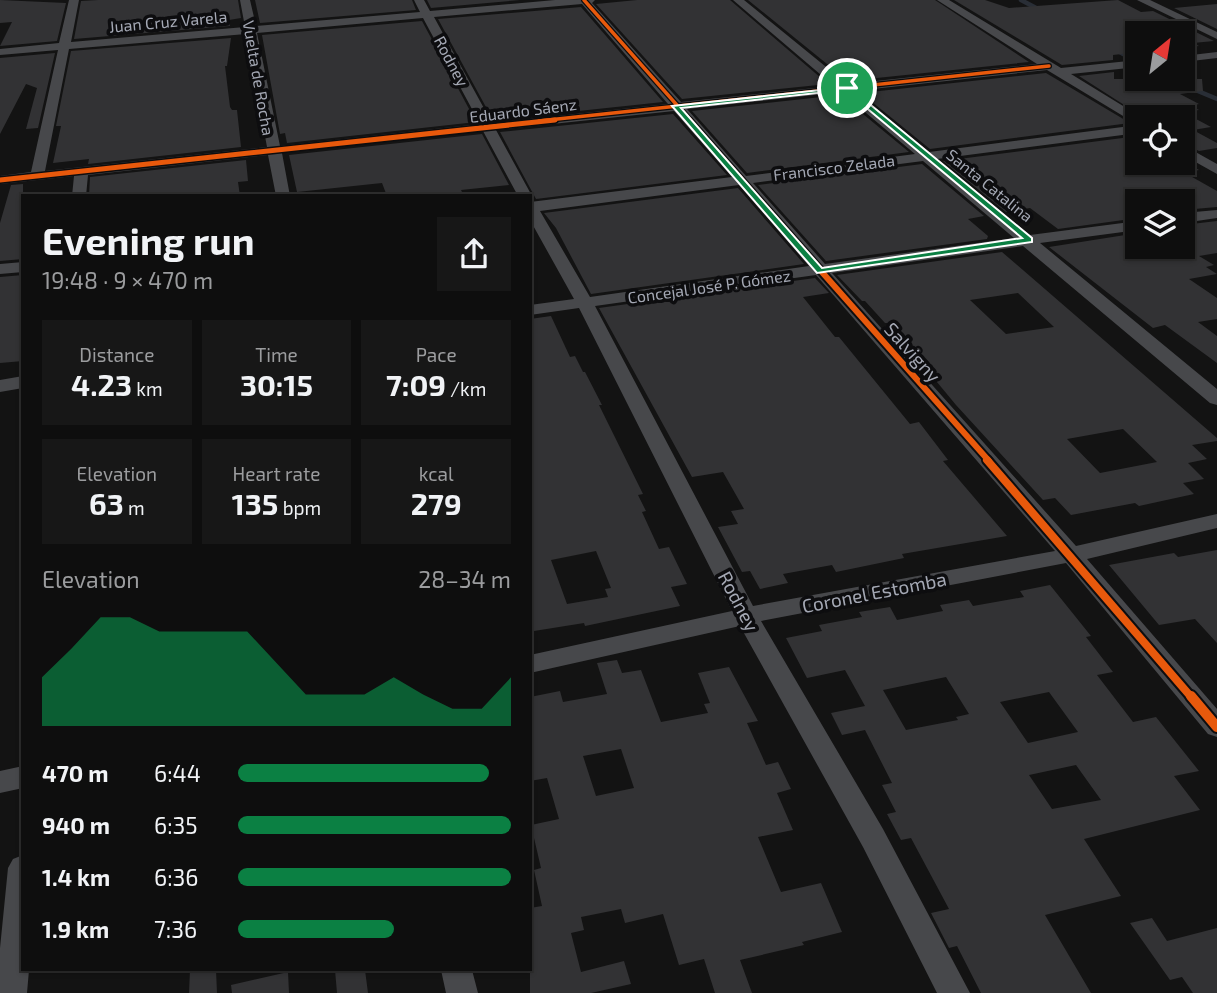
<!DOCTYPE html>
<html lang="en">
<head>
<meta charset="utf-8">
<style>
	:root { --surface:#0e0e0e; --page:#171717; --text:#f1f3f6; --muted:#9b9c9e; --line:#2e2e2e; --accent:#0b8043 }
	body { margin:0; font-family:"Exo 2",sans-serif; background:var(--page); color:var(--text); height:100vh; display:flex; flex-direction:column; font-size:26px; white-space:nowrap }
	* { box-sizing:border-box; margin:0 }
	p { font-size:23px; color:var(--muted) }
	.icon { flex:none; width:38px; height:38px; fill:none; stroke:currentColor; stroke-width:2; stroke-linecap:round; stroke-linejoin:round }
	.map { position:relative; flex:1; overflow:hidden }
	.panel { position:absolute; left:21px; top:194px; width:511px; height:777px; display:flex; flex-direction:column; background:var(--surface); border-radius:0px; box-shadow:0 2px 5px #0004,0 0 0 2px var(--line) }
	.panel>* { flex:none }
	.needle { width:46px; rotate:30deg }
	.controls { position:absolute; left:1125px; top:21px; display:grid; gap:14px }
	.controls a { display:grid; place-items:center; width:70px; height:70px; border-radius:0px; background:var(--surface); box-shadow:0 2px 5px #0004,0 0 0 2px var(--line); font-size:35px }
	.pin { position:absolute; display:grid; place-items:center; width:60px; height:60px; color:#fff; margin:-30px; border:4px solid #fff; border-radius:50%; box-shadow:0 2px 7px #0007 }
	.round { display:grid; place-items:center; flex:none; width:74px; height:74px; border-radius:0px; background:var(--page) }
	.summary { display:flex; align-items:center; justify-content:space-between; height:119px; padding:0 21px }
	h1 { font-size:38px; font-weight:700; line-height:52px }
	.figures { display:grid; grid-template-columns:repeat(3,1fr); gap:10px; height:119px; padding:7px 21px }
	.figures div { display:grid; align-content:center; border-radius:0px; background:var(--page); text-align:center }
	.figures b { font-size:30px; font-weight:700 }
	.figures small { font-size:19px; font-weight:400 }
	.figures p { font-size:19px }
	.chart { height:196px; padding:14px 21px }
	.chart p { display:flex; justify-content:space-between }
	.chart svg { width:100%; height:126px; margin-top:7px; fill:var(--accent); opacity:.7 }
	ul { padding:0 21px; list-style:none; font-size:23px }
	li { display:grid; grid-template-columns:112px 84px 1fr; align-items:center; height:52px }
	li i { height:18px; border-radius:9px; background:var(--accent) }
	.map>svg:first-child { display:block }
</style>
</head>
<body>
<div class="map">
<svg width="1217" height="993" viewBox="0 0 1217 993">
	<rect width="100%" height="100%" fill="#131313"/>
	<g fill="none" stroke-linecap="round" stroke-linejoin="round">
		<!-- stream -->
		<path stroke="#292e36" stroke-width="4.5" d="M1021,0L1040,10
			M1114,49L1138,62
			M1169,79L1217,99"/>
	</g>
	<!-- building -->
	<path fill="#323234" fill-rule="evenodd" d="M0,0L66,3L57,41L0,46L12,22L0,23Z
		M98,0H238L241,18L229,20L230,26L74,39L81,1Z
		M255,0H412L416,10L260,23Z
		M427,0H520L431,8Z
		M637,0H730L828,84L682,99L596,4Z
		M748,0H935L1029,62L848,81Z
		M954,0H985L1009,8L1118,0L1141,12L1153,11L1214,41L1193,43L1199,46L1183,48V33H1138V52L1113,55V60L1062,65Z
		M1217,4V29L1174,8Z
		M581,7L663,102L493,120L438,19Z
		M422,21L476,122L287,143L285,133L280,134L262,35Z
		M231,38L227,66H225L230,107L232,110H237L241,147L88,164L89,159L53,163L61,126H56L71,51Z
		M55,53L38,128L26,129L37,88L26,84L0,134V58Z
		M1114,72V79H1202L1203,91L1180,94L1199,104L1191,106L1199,110L1183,112L1211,127L1193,130L1217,143V148L1199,151L1183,143V117H1143L1079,76Z
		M1046,73L1130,123L930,149L861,93Z
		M840,95L909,152L747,173L692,111Z
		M673,114L727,175L536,199L500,132Z
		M482,134L509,185L461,190L464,196H387L382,183L297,192L289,155Z
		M1138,136V163L1183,161L1199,170L1185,173L1217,191V207L1183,210V201H1138V218L1058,229L1030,208L1006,212L943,161Z
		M246,160L248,181L238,182L240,196H89L90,177Z
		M922,164L984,216L968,219L988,236L987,239L826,261L758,185Z
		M23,184V259L0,261V223L11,185Z
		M738,188L804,264L591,294L556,228L544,213Z
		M1217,221V253L1199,256L1214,265L1206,267L1217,274L1189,279L1217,298V319L1198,322L1217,336V363L1165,325L1153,328L1049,247L1138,233V247H1183V225Z
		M1002,252L1217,438V441L1192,445L1207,459L1188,463L1204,479L1183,483L1194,494L1139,506L1135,503L1071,515L1055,498L1043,500L956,405L927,370L934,369L903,335H898L887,323H885L865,301H862L837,275ZM1018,293L1054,327L1006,334L970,300ZM1123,429L1157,462L1100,473L1067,439Z
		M23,275V361L0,363V277Z
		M815,278L829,293L803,297L835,337H839L910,424L919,422L948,460L943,461L1007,536L902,554L904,558L836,572L832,565L783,574L788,583L760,589L750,571L742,572L718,527L738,524L731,511L744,509L723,472L692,477L599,308Z
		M551,316L570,357L575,356L583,372H585L602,405H599L643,494L638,495L646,511L642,512L659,549L669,547L687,584L671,587L680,606L585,626L584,623L534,631L530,620V319ZM596,551L611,588L605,589L608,597L567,604L551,560Z
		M1217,550V643L1195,619L1159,625L1109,565L1174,553L1178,557Z
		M1050,585L1091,636L1086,637L1113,672L1097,675L1133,722L1156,717L1199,771L1174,776L1200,810L1084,839L1121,896L1045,915L1091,993H981L957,946L949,948L931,913L949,909L911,838L901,840L887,814L896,812L882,785L892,783L865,730L842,735L831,713L865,706L845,670L807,678L786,638L822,631L819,625L862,617L859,612L890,607L897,620L943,611L940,605L969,600L973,606L1024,597L1020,591ZM946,677L969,714L956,717L958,720L906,730L883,690ZM1049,692L1078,732L1028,743L1000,702ZM1076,765L1101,800L1052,809L1029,775Z
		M617,660L622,673L641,670L661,722L708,713L704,704L710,703L698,673L729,667L758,721L747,723L766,765L778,762L791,789L777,793L793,830L758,837L781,892L821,883L842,932L802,942L804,945L740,960L752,993H715L704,959L679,965L663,914L625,923L621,909L581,917L584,930L571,933L581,972L624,961L631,984L591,993H530V908L542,906L534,870L541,868L531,825L559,819L547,778L530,781V697L560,691L563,702L607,694L597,663ZM621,749L634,788L596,796L583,756Z
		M1152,918L1167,941L1217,928V993H1193L1182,977L1170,980L1130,923Z
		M190,970H216L217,993H189Z
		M335,970H365L368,993H337Z
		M288,972L289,993H232L231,985Z"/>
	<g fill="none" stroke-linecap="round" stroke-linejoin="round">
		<!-- street -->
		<path fill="#47484b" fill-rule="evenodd" d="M69,0H79L71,42L245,27L240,0H250L256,26L420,12L414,0H424L430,11L555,0H595L592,3L681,102L834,86L733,0H744L847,84L1037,64L937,0H949L1061,68L1138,60V67L1071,74L1141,117H1138V125L1047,70L854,91L929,152L1138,125V133L937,159L1030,235L1138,221V230L1040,243L1217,389V405L1210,403L1023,246L832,273L1076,546L1217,514V528L1087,559L1217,709V737L1208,734L1066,563L761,621L883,829L970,993H937L863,847L740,626L530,673V655L732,611L579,308L530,315V305L574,299L530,220V202L732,177L674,111L496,130L532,196L530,199V196H518L483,131L282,153L290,196H276L268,155L88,175L86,196H72L74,176L0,184V176L31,172L58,50L0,55V49L59,43ZM582,4L668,104L492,123L434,17ZM423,18L480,124L280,146L257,33ZM246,34L267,147L45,171L69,49ZM841,92L915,154L746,176L687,109ZM923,161L1014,238L825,264L753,183ZM739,185L809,266L590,297L540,211ZM816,275L1055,551L753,606L595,306Z
			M1137,0H1150L1217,32V39Z
			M1217,52V58L1183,62V56Z
			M1183,145L1217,164V174L1183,155Z
			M1217,210V218L1183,223V213Z
			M23,262V272L0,274V264Z
			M23,376V388L0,392V380Z
			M23,766V788L0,793V771Z
			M23,855V970H29L27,993H0V948L8,868L13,859Z
			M441,970H472L478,993H446Z"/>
		<!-- cycleway-far4 casing -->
		<g stroke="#0d0d0f" stroke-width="6">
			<path id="cycleway-far4" d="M584,0L691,121
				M539,121L1049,66"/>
		</g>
		<!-- cycleway-far3 casing -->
		<g stroke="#0d0d0f" stroke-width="8">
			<path id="cycleway-far3" d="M689,120L823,272
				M0,180L555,120"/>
		</g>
		<!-- cycleway-far2 casing -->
		<g stroke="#0d0d0f" stroke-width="10">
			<path id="cycleway-far2" d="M821,271L989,461"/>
		</g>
		<!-- cycleway-far1 casing -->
		<g stroke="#0d0d0f" stroke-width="12">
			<path id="cycleway-far1" d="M987,460L1192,698"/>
		</g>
		<!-- cycleway casing -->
		<g stroke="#0d0d0f" stroke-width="14">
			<path id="cycleway" d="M1191,696L1217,727"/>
		</g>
		<!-- cycleway-far4 -->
		<use href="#cycleway-far4" stroke="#e8590c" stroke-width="3.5"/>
		<!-- cycleway-far3 -->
		<use href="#cycleway-far3" stroke="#e8590c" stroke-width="5"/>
		<!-- cycleway-far2 -->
		<use href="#cycleway-far2" stroke="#e8590c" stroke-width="6"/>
		<!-- cycleway-far1 -->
		<use href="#cycleway-far1" stroke="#e8590c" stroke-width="8"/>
		<!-- cycleway -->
		<use href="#cycleway" stroke="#e8590c" stroke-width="10"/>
	</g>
	<!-- route -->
	<path fill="#0b8043" stroke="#fff" stroke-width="2" fill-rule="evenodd" d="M849,87L1032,238V242L817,273L672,106ZM845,90L1022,238L822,268L681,108Z"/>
	<g text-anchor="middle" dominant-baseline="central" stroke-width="7" stroke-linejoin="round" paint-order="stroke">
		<!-- far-street labels -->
		<g font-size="16" fill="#a4a8b4" stroke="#0d0d0f">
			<text transform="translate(168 21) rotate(-5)">Juan Cruz Varela</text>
			<text transform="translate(452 61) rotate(62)">Rodney</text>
			<text transform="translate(259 78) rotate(80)">Vuelta de Rocha</text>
			<text transform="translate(523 110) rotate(-7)">Eduardo Sáenz</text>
			<text transform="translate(834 167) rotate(-7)">Francisco Zelada</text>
			<text transform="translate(990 185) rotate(39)">Santa Catalina</text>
			<text transform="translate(709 286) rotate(-8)">Concejal José P. Gómez</text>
		</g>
		<!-- street labels -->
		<g font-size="19" fill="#a4a8b4" stroke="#0d0d0f">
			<text transform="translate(913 352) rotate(48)">Salvigny</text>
			<text transform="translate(874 592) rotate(-11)">Coronel Estomba</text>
			<text transform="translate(739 601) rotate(62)">Rodney</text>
		</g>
	</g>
</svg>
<div class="controls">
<a><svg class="needle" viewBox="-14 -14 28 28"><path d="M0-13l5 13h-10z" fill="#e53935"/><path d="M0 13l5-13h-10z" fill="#9b9c9e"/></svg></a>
<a><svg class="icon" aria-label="locate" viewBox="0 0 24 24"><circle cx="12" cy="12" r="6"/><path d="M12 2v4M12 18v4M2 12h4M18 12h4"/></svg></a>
<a><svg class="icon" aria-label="layers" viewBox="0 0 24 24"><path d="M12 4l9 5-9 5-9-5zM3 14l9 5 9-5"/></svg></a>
</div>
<div class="pin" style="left:847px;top:88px;background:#1e9e55"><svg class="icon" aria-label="arrive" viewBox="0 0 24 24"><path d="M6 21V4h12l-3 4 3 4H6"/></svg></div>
<section class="panel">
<div class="summary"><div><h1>Evening run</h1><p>19:48 · 9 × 470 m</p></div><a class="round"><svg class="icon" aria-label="share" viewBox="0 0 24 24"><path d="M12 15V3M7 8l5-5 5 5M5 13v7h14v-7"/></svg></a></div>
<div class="figures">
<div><p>Distance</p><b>4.23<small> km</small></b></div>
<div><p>Time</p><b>30:15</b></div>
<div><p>Pace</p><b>7:09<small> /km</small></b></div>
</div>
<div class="figures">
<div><p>Elevation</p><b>63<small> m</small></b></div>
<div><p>Heart rate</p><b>135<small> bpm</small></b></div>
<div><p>kcal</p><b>279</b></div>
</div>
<div class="chart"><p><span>Elevation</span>28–34 m</p>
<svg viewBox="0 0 160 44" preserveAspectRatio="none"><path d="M0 44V27L10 17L20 6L30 6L40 11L50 11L60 11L70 11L80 22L90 33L100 33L110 33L120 27L130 33L140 38L150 38L160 27V44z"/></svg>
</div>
<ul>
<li><b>470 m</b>6:44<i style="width:92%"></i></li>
<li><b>940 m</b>6:35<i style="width:100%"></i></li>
<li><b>1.4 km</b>6:36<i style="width:100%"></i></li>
<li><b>1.9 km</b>7:36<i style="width:57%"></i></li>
</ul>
</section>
</div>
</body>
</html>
